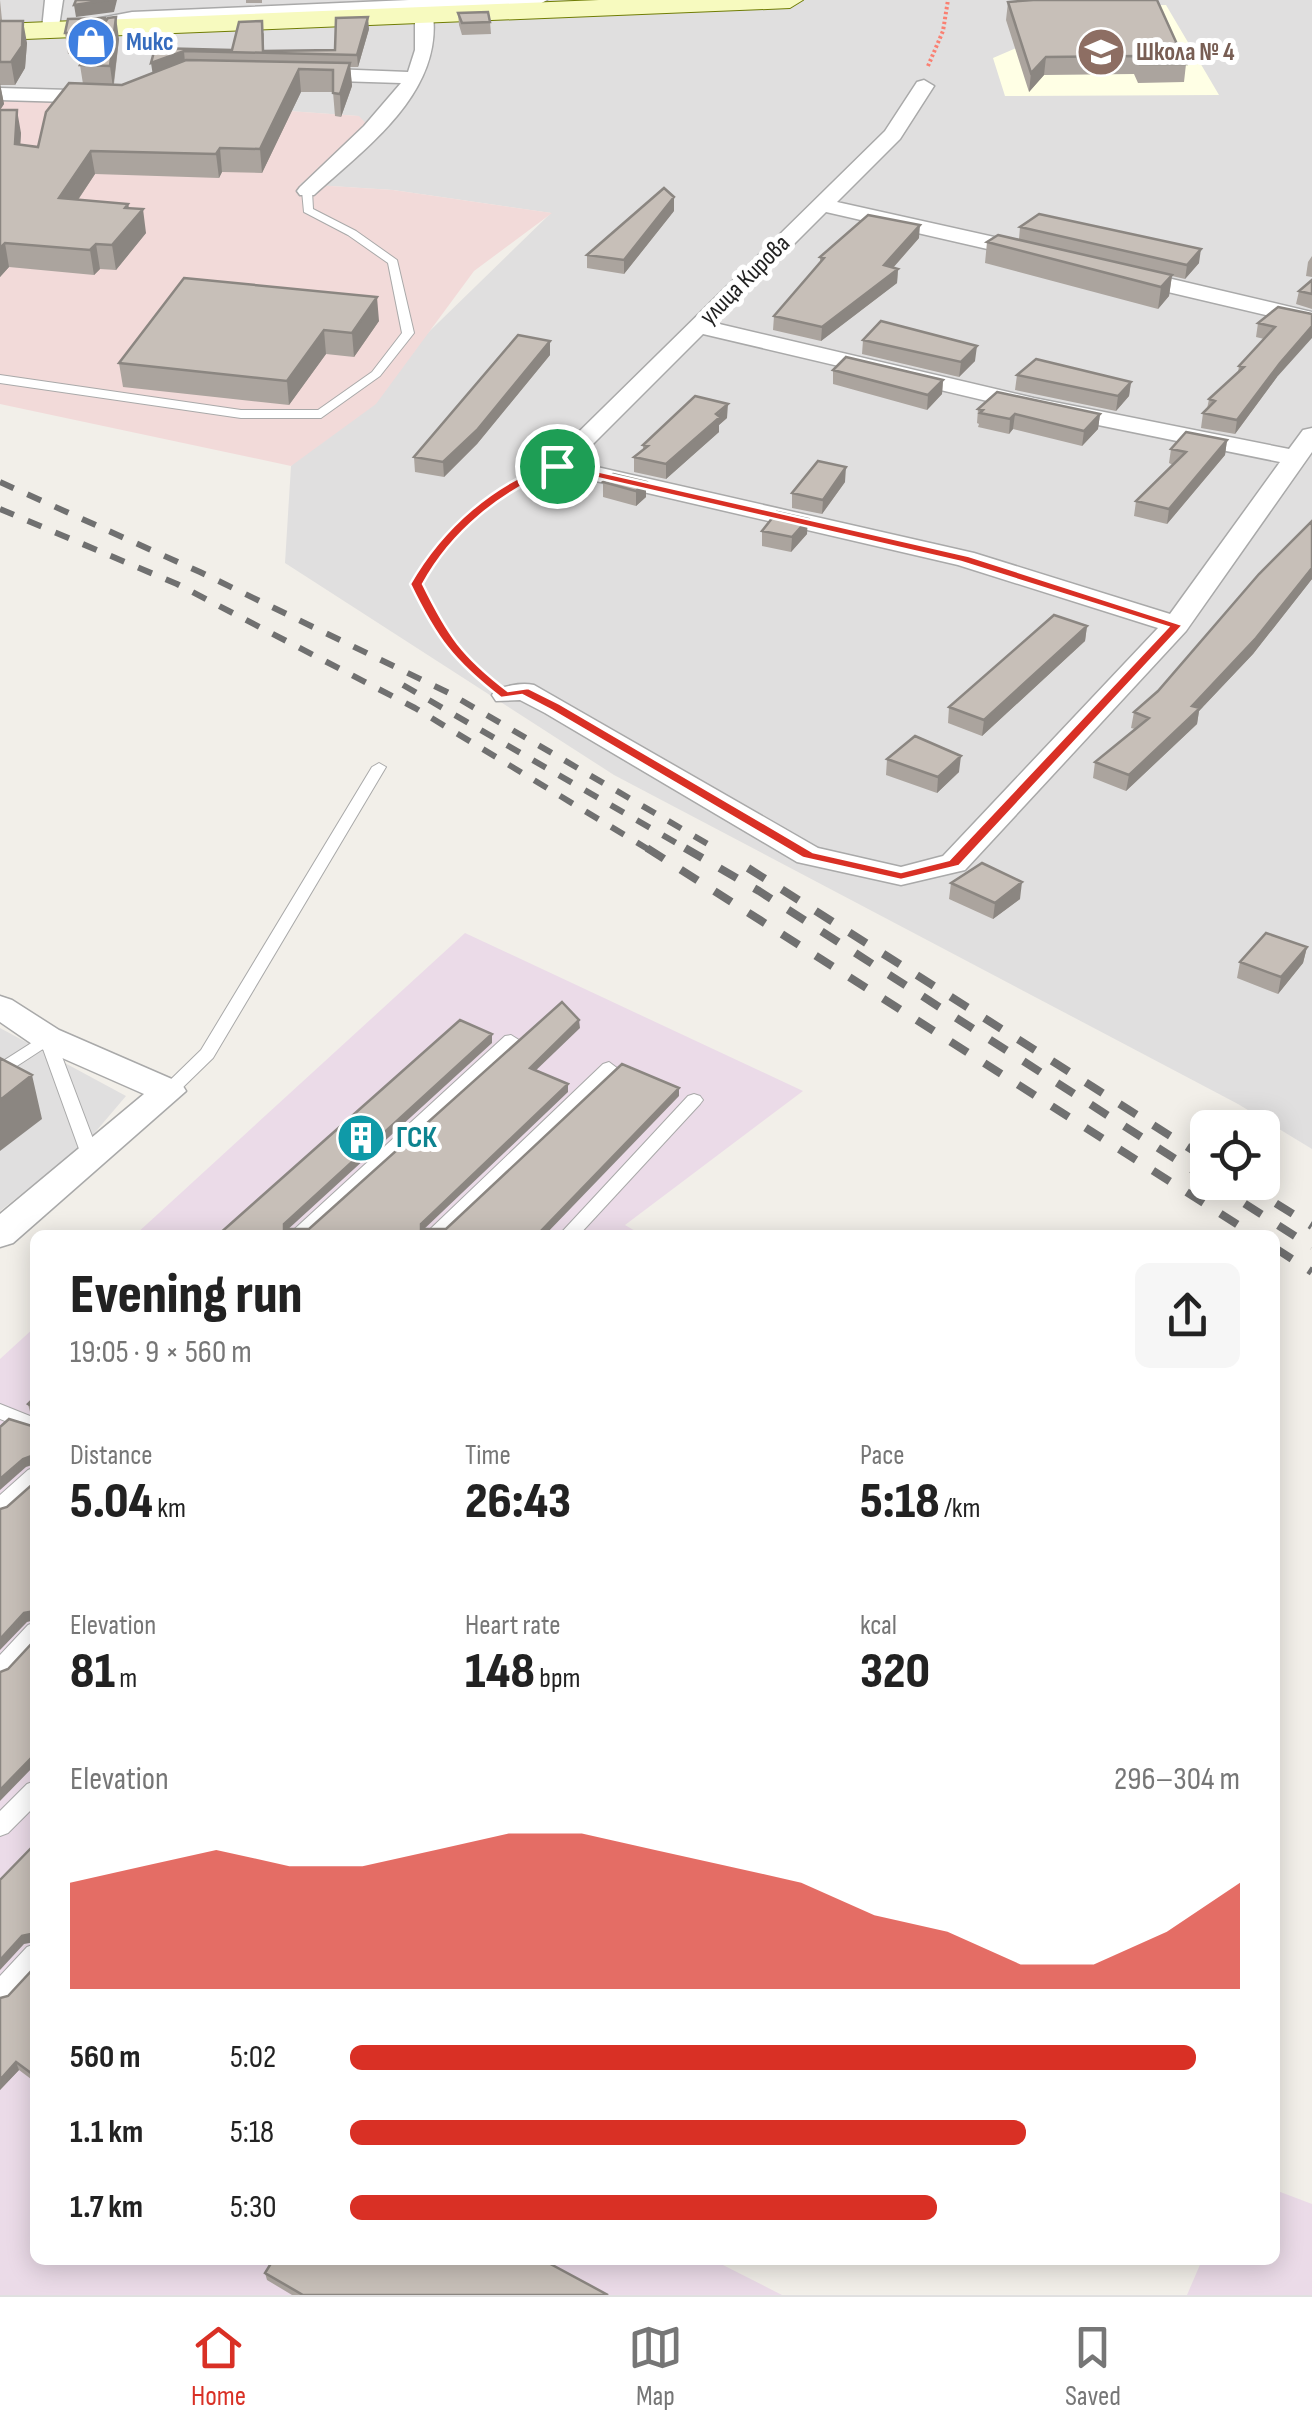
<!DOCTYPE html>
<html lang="en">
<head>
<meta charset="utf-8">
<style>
	:root { --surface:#fff; --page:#f6f6f6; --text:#222; --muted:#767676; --line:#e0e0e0; --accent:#d93025 }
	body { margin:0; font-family:"Sofia Sans Condensed",sans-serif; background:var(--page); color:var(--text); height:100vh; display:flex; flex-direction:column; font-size:38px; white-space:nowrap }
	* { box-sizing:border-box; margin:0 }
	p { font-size:32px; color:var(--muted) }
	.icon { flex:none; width:55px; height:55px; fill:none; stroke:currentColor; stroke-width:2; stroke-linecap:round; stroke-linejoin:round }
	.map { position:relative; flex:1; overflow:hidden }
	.details { position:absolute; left:30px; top:1230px; width:1250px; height:1035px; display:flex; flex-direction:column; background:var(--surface); border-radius:15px; box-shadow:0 5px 25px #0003 }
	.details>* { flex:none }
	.buttons { position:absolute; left:1190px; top:1110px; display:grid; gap:20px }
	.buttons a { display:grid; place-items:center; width:90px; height:90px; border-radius:15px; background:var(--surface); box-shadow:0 5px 25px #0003; font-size:50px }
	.pin { position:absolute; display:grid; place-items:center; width:85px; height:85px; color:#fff; margin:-42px; border:5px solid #fff; border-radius:50%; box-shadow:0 2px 10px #0007 }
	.round { display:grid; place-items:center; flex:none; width:105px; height:105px; border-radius:15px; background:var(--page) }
	.head { display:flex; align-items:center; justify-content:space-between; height:170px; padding:0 40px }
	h1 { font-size:55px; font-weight:800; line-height:75px }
	.figures { display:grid; grid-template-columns:repeat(3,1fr); gap:15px; height:170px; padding:10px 40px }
	.figures div { display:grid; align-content:center }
	.figures b { font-size:50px; font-weight:800 }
	.figures small { font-size:28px; font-weight:400 }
	.figures p { font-size:28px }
	.chart { height:280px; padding:20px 40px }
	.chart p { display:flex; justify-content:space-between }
	.chart svg { width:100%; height:180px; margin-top:10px; fill:var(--accent); opacity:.7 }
	ul { padding:0 40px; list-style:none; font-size:32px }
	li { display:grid; grid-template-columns:160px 120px 1fr; align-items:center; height:75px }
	li i { height:25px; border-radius:12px; background:var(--accent) }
	.dock { display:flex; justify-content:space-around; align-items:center; height:140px; border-top:2px solid var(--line); background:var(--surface); font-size:28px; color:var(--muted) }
	.dock a { display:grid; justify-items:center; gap:5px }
	.dock .selected { color:var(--accent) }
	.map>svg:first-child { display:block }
</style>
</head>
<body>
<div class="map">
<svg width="1312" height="2295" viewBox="0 0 1312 2295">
	<rect width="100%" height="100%" fill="#f2efe9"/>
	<!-- residential -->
	<path fill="#e0dfdf" d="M0,0H1312V1149L1238,1104L614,775L285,563L291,466L551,213L393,190L298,184L358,116L233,107L0,100Z
		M0,1028L126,1096L86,1143L0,1211Z"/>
	<!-- commercial -->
	<path fill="#f2dad9" d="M0,100L233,107L359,116L378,136L300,184L393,190L552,213L474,271L376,404L291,466L0,404Z"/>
	<!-- industrial -->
	<path fill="#ebdbe8" d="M465,933L803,1091L625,1225L642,1235H135Z
		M35,1327V2260H713L782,2295H0V1359Z
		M1275,2190L1312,2204V2295H1187L1202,2260H1275Z"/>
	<!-- education -->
	<path fill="#ffffe5" d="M1166,5L1219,95L1005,96L993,58L1023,45L1011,8Z"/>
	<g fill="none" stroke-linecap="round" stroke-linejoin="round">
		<!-- lane casing -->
		<g stroke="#a9a9a9" stroke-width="2">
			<path id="lane" d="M307,188L312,191L313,209L356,231L397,260L414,333L380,376L321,418H241L0,383V375L241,410H318L372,372L402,333L388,263L348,235L304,212L302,191Z
				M379,763L386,767L213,1058L175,1095H163L160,1091L163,1087L201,1050L372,767Z
				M47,1033L55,1038L101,1160L98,1164H86L83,1160L43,1049L0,1077V1063Z
				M511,1035L519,1040L517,1044L308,1235H288L505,1036Z
				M609,1062L617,1068L615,1072L444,1235H424L603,1064Z
				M694,1094L700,1096L703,1100L700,1104L579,1235H559L688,1096Z
				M0,1404L35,1418V1433L0,1419Z
				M35,1467V1487L7,1513L0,1515V1495L28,1470Z
				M35,1622V1645L8,1675L0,1678V1655L28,1625Z
				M35,1781V1806L8,1833L0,1836V1811L27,1784Z
				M35,1944V1972L8,2001L0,2004V1976L27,1947Z"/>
		</g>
		<!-- street casing -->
		<g stroke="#a9a9a9" stroke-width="3">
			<path id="street" d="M45,0H63L58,33L51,35L42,29Z
				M409,0H547L538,5L426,10L433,15C442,93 367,147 314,195H300L297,191L300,187L364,126L401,83L306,80L296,74L306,68L408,72L415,50V15L421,10L132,22L76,34L67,28L69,24L132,12Z
				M924,80L934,86L900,139L837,202L1039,247L1042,252L1039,257L1031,259L826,212L715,323L1034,398L1289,449L1303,430L1312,428V452L1186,631L965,870L901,885L797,862L545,713L520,700L496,701L492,695L496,689C509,686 521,682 534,685L818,848L901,867L943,856L1158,628L958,565L557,472L545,465L885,131L917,82ZM703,334L1034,412L1280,462L1170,614L974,553L575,462Z
				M0,88L104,91L114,97L104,103L0,100Z
				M1125,268L1312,312V326L1117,280L1114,275L1117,270Z
				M0,996L12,1000L59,1030L181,1083L186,1091L13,1243L0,1247V1214L144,1094L35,1046L0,1022Z"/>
		</g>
		<!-- secondary casing -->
		<g stroke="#707d05" stroke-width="2">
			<path id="secondary" d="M599,0H803L790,8L0,40V24Z"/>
		</g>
		<!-- path-far1 -->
		<path stroke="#fa8072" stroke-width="4" stroke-dasharray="2.5 2.5" stroke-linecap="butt" d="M928,66L943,31L948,0"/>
		<!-- path -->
		<path stroke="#fa8072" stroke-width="5" stroke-dasharray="4 4" stroke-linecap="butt" d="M486,680L445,636L416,584C447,536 485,498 537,473"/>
		<!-- lane -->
		<use href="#lane" fill="#fff" fill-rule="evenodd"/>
		<!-- street -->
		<use href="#street" fill="#fff" fill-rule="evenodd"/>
		<!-- secondary -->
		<use href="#secondary" fill="#f7fabf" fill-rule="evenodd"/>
		<!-- rail-far1 -->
		<path stroke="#707070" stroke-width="6" stroke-dasharray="15 15" stroke-linecap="butt" d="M0,482L200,572L449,693L718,850
			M0,509L177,584L415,708L651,851
			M403,685L690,851"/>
		<!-- rail -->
		<path stroke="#707070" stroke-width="8" stroke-dasharray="20 20" stroke-linecap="butt" d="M647,848L1254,1235
			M685,848L759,891L1208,1180
			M748,868L1208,1160
			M1211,1182L1312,1247
			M1242,1182L1312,1226
			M1275,1248L1312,1272"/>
	</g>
	<!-- wall -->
	<path fill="#aba49e" d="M0,0L2,20L27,43L25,68L15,85H0L4,104L0,110L21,133L20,144L38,147L83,84L80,65L86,54H68L65,33L105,18L106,22L119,39L114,84L122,85L153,73L155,48L232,50L264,33V51L335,50L369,29L358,67H350L352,86L341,117L335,116L333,92H301L262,173L222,172L219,178L95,174L78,200L128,204L129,208L146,233L116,270L100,269L94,275L9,267L0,277Z
		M246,0H262V3H246Z
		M1008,2L1186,64L1184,82L1138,83L1134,74L1044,75L1029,92L1006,20Z
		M458,13L490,22L491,34L462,35L459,25Z
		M674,211L624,274L587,268V255Z
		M1020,227L1199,263L1185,279L1172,276L1169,296L1158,309L985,263L987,242L1019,239Z
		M919,238L893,268L898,269L897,283L821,341L773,330L774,316L820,263V257Z
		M1312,256V277L1306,276L1308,262Z
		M1312,280V309L1296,304L1299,291Z
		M1278,307L1277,377L1235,434L1201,428L1203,413L1207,409L1209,399L1238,372L1239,366L1264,339L1256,337L1258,323Z
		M379,321L354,357L326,354L289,405L123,387L119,363Z
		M863,340L975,361L959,377L862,354Z
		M550,341V355L477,444L444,477L415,472L414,457Z
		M833,370L943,380L942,394L927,410L833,384Z
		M1017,375L1131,382L1129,396L1116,411L1015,390Z
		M978,409L1100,414L1098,429L1082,446L1013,429L1009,434L978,427L979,424L977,423Z
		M727,418L719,425V432L666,479L634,472V457L643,450V445Z
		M1227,440L1225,455L1167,524L1134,516L1136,501L1173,465L1169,463L1171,449Z
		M613,474L646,497L636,506L603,497V482Z
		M845,482L822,514L792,508V493Z
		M1312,521V579L1253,654L1199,711L1197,724L1126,791L1093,778L1095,762L1135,729L1131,728L1134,712L1158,691Z
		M762,531L807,534L791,552L762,546Z
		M1087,626L1085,641L982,736L948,723L949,707Z
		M887,759L959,772L937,793L886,775Z
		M951,883L1020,899L993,919L949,899Z
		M1307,947L1303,963L1278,994L1237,978L1240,962Z
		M35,1397V1415L30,1412L28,1404Z
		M35,1967V2082L19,2070L0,2090L8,1996Z
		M265,2273L608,2295H292L267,2280Z"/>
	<!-- shaded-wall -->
	<path fill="#8b8681" d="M108,0H117L114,12L76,17L74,5Z
		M116,17L119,39L113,88L110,66Z
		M368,17L369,29L358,67L357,55Z
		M23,21L27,43L25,68L15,85L11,62Z
		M184,51L185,63L153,76L151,63Z
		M1046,57L1044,75L1029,92L1031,73Z
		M350,63L352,86L341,117L340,94Z
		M299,69L301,92L262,173L260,149Z
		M0,83L4,104L0,110Z
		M17,110L21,133L19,167L15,144Z
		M220,148L222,172L219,178L216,154Z
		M91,151L95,174L63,222L59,198Z
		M674,197V211L624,274V260Z
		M128,204L131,223L143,209L146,233L116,270L112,245L125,208Z
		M920,225L919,238L883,279L884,265Z
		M5,243L9,267L0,277V248Z
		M96,244L100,269L94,275L90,250Z
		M1201,249L1199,263L1185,279L1187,265Z
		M898,269L897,283L821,341L822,327Z
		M1172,275L1169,296L1158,309L1161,287Z
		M377,297L379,321L354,357L352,333Z
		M1312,326V338L1277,377L1235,434L1237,420L1280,363Z
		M324,330L326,354L289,405L287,381Z
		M550,341V355L477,444L444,477L443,462Z
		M977,346L975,361L959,377L961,362Z
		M943,380L942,394L927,410L928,395Z
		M1131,382L1129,396L1116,411L1118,396Z
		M728,404L727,418L719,425V432L666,479V464Z
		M1015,414L1013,429L1009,434L1010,419Z
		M1100,414L1098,429L1082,446L1084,431Z
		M1227,440L1225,455L1167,524L1169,509Z
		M846,467L845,482L822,514L823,500Z
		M646,482V497L636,506V491Z
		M808,519L807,534L791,552L792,537Z
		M1312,568V579L1253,654L1199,711L1197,724L1126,791L1129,775L1192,706Z
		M1087,626L1085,641L982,736L984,720Z
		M961,756L959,772L937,793L938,777Z
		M1022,882L1020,899L993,919L995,903Z
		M1307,947L1303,963L1278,994L1281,977Z
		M579,1020L580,1028L530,1076V1068Z
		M492,1034V1043L285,1232V1235L284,1224Z
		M32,1075L42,1119L0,1151V1100Z
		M568,1084V1092L421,1232V1224Z
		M679,1088V1096L545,1235H537Z
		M34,1455L35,1464L26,1467L0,1490V1479L23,1459Z
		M35,1611V1620L27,1622L0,1650V1639L24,1613Z
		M35,1754V1765L0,1801V1790Z
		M35,1933V1942L24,1944L0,1970V1960L22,1936Z
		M16,2062L19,2070L0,2090V2080Z"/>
	<!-- building -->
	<path fill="#c7bfb8" stroke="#8b8681" stroke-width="2.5" d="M76,0H108L74,5Z
		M1033,0H1157L1186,64H1140L1137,56L1046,57L1031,73L1008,2Z
		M488,12L490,22L462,23L458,13Z
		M116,17L110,66L80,65L99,32L65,33L68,19L105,18L103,25L108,18Z
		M368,17L357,55L184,51L151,63L155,48L232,50L239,22L262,21L263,51L335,50L336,18Z
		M0,21H23L22,46L11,62H0Z
		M186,60L350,63L340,94L333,93V70L299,69L260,149L220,148L216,154L91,151L59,198L128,204L125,208L143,209L112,245L96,244L90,250L5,243L0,248V110H17L15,144L38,147L46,112L69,83L122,85Z
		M664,188L674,197L624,260L587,255Z
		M1039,214L1201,249L1187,265L1020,227Z
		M868,215L920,225L884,265L898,269L822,327L774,316L824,258L820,257Z
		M998,235L1172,275L1161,287L987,242Z
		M184,278L377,297L352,333L324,330L287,381L119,363Z
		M1312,280V294L1299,291Z
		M1278,307L1312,314V326L1280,363L1237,420L1203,413L1215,401L1209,399L1244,367L1239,366L1275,327L1258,323Z
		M881,321L977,346L961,362L863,340Z
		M518,335L550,341L477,430L443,462L414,457Z
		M846,357L943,380L928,395L833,370Z
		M1036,359L1131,382L1118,396L1017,375Z
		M997,392L1100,414L1084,431L1015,414L1010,419L980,413L983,410L978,409Z
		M695,396L728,404L716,414L720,417L666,464L634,457L648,446L643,445Z
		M1186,432L1227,440L1169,509L1136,501L1186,452L1171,449Z
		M818,461L846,467L823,500L792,493Z
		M613,474L646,482L636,491L603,482Z
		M777,512L808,519L792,537L762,531Z
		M1312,521V568L1256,638L1192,706L1200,708L1129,775L1095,762L1149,718L1134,712L1158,691L1259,574Z
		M1054,615L1087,626L984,720L949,707Z
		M915,736L961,756L938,777L887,759Z
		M982,863L1022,882L995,903L951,883Z
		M1266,933L1307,947L1281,977L1240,962Z
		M562,1002L579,1020L530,1068L568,1084L421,1224V1229H446L622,1064L679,1088L537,1235H218L460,1020L492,1034L284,1224V1229H309Z
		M0,1058L32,1075L0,1100Z
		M35,1397V1408L28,1404Z
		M9,1419L35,1427V1475L34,1455L23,1459L0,1479V1427Z
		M35,1482V1611L24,1613L0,1639V1509L7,1507Z
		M35,1640V1754L0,1790V1672L8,1669Z
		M35,1844V1958V1933L22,1936L0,1960V1880Z
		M35,1967V2076L16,2062L0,2080V1998L8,1996Z
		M273,2260H543L608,2295H303L265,2273Z"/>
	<!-- route -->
	<path fill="#d93025" stroke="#fff" stroke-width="2.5" fill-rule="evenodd" d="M557,462L969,556L1183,625L959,866L901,880L803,858L551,710L522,695L501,698C453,661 436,638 410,584C442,528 495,481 557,462ZM558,469L961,562L1168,627L949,860L901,872L813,852L560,704L528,688L508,691C462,656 448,635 423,584C452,531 502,491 558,469Z"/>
	<!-- icons -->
	<defs>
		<g id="shop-disc" transform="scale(2.5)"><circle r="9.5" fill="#3f7fe0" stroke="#fff"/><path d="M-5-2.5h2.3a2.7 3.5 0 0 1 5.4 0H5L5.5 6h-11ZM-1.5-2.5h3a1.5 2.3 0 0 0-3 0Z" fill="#fff"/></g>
		<g id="school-disc" transform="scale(2.5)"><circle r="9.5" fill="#8d6e63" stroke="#fff"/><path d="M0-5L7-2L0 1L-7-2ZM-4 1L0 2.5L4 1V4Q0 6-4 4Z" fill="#fff"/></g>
		<g id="building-disc" transform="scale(2.5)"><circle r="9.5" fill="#0f9aa8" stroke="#fff"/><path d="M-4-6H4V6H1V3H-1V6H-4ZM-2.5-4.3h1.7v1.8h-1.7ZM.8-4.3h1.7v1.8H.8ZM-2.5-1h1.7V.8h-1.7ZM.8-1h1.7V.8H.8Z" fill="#fff"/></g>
	</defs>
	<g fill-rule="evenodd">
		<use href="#shop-disc" x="91" y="42"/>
		<use href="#school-disc" x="1101" y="52"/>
		<use href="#building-disc" x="361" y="1138"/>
	</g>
	<g text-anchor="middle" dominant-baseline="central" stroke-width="10" stroke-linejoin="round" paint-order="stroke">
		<!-- far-shop labels -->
		<g font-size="25" font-weight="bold" fill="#366cbe" stroke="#fff" text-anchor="start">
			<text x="126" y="42">Микс</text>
		</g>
		<!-- far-education labels -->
		<g font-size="25" font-weight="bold" fill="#785e54" stroke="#fff" text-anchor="start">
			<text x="1136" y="52">Школа № 4</text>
		</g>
		<!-- far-street labels -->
		<g font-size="25" fill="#222" stroke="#fff">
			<text transform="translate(745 280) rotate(-45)">улица Кирова</text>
		</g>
		<!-- culture labels -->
		<g font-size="30" font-weight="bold" fill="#0d838f" stroke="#fff" text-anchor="start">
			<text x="396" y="1138">ГСК</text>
		</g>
	</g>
</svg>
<div class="buttons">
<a><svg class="icon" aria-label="locate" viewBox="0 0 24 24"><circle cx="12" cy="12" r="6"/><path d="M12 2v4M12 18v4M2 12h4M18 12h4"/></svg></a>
</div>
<div class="pin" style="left:557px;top:466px;background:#1e9e55"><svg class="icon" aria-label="arrive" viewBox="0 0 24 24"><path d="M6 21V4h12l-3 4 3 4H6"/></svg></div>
<section class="details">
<div class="head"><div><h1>Evening run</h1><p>19:05 · 9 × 560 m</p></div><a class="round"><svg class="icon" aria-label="share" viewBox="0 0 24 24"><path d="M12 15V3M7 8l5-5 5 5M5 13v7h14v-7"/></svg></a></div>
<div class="figures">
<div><p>Distance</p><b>5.04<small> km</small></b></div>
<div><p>Time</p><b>26:43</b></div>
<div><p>Pace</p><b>5:18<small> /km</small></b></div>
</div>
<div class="figures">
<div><p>Elevation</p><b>81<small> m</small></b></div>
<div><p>Heart rate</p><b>148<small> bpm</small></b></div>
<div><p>kcal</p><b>320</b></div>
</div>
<div class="chart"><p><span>Elevation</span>296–304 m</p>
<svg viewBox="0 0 160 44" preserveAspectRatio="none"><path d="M0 44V18L10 14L20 10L30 14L40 14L50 10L60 6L70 6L80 10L90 14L100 18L110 26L120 30L130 38L140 38L150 30L160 18V44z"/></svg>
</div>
<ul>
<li><b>560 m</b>5:02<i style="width:95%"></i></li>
<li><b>1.1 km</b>5:18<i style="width:76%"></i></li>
<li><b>1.7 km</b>5:30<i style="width:66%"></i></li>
</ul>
</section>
</div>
<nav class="dock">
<a class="selected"><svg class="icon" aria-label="home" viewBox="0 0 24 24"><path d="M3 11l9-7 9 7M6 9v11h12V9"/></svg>Home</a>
<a><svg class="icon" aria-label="map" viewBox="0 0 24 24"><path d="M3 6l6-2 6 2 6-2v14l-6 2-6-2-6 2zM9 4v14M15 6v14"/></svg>Map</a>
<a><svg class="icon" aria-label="saved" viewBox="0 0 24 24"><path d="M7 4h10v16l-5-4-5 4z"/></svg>Saved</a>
</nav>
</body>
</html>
